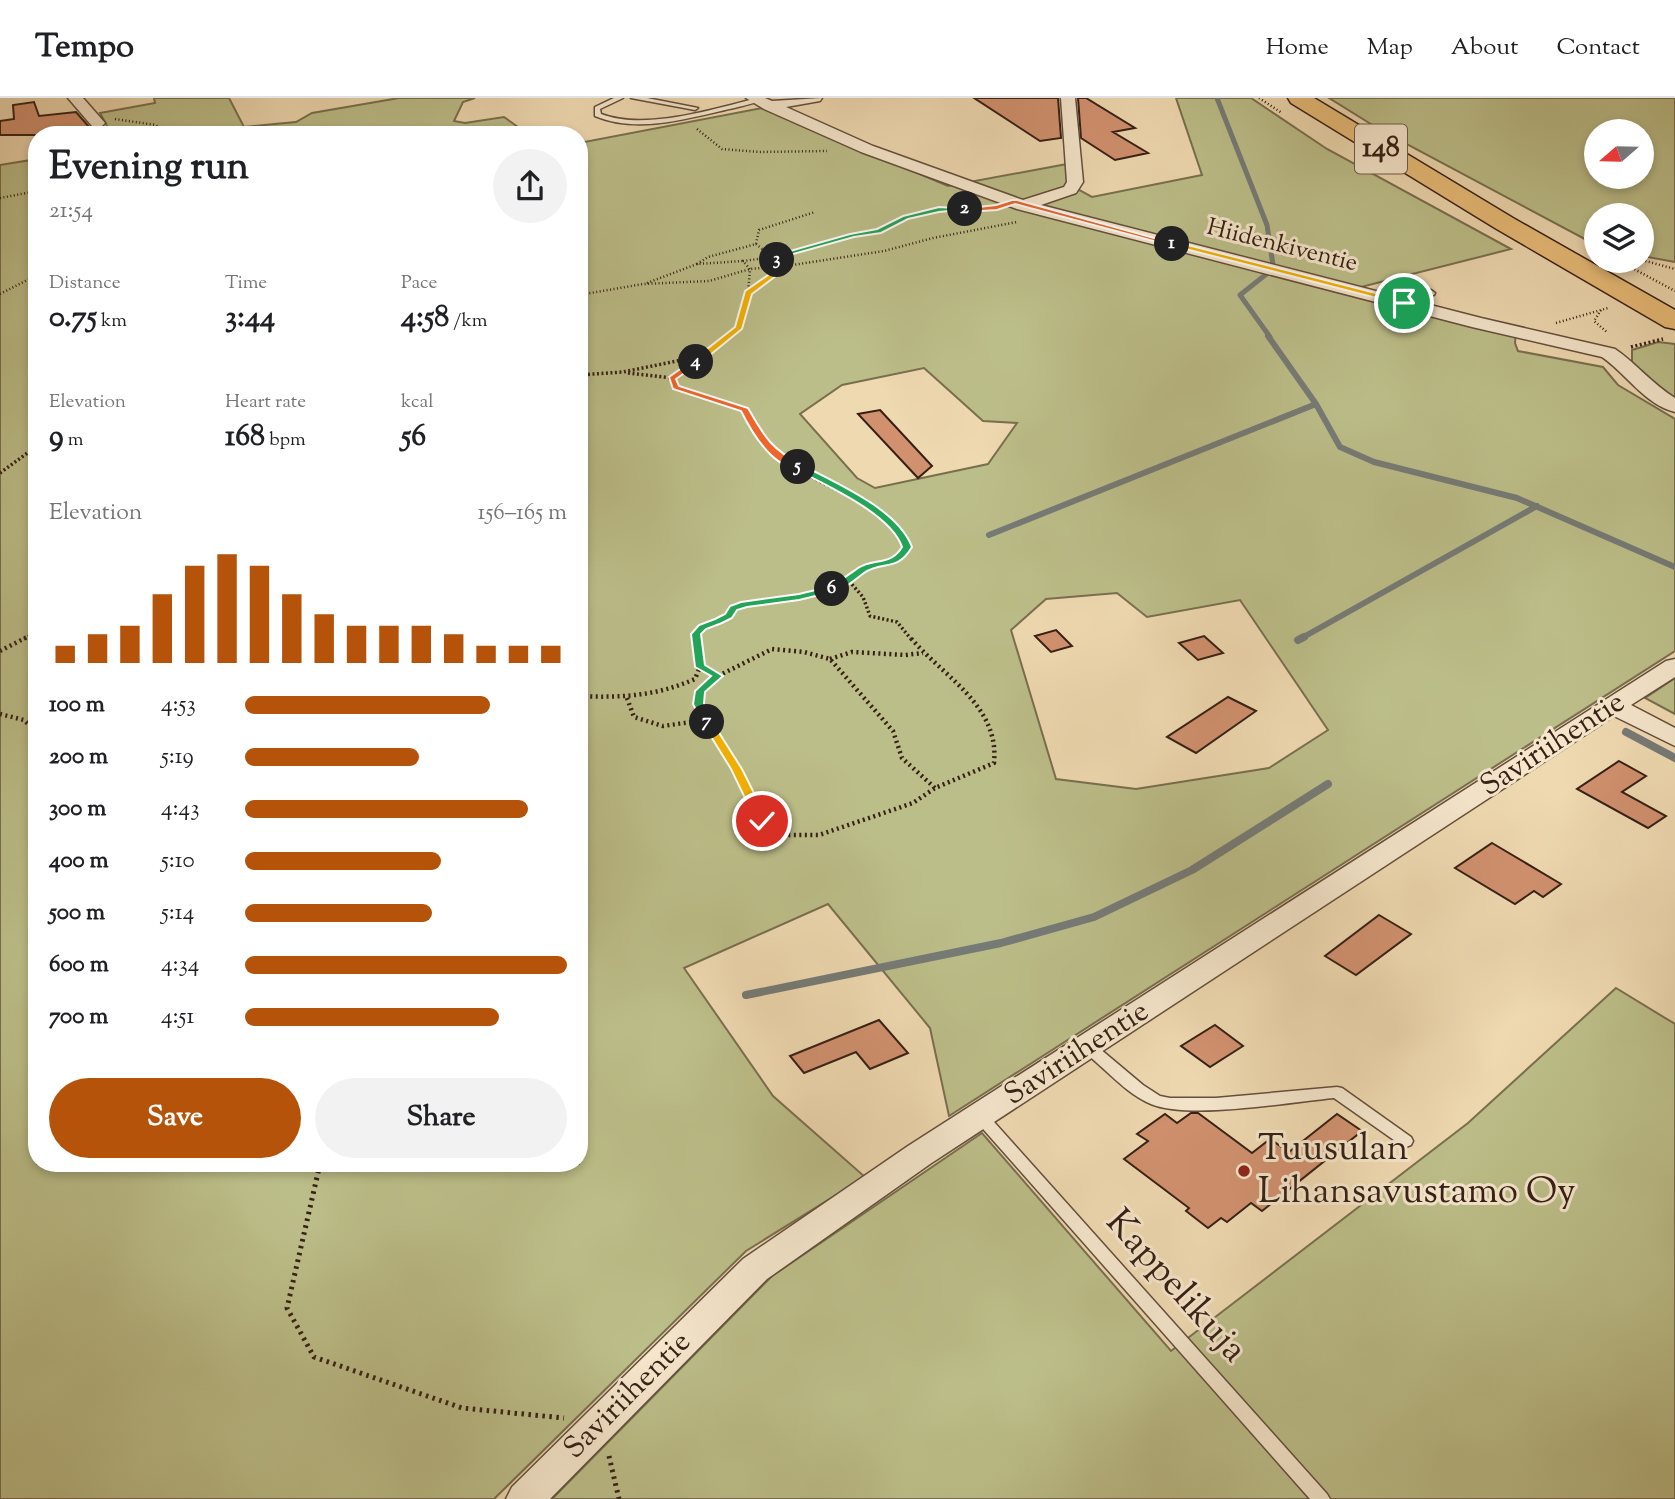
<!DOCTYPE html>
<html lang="en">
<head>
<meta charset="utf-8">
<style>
	:root { --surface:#fff; --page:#f2f2f2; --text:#202124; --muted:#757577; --line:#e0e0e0; --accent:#b45309 }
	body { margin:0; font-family:"Sorts Mill Goudy",serif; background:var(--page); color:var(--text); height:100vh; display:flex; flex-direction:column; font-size:26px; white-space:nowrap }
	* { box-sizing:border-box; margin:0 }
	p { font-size:23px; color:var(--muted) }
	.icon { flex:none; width:38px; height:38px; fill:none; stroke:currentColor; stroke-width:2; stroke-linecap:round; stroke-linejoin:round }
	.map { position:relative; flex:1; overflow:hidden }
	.drawer { position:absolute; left:28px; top:28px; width:560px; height:1046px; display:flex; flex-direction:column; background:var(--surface); border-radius:28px; box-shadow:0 4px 10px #0003 }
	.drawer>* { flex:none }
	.needle { width:46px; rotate:250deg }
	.controls { position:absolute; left:1584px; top:21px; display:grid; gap:14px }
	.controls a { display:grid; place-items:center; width:70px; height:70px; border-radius:50%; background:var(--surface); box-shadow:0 4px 10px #0003; font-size:35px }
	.pin { position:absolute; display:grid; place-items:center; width:60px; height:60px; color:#fff; margin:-30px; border:4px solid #fff; border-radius:50%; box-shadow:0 2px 7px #0007 }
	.km { position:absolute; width:35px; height:35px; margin:-18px; border-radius:50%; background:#222; color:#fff; font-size:19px; line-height:35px; text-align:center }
	.round { display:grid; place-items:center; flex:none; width:74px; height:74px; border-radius:37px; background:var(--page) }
	.headline { display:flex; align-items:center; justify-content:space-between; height:119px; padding:0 21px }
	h1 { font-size:38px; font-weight:700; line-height:52px }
	.metrics { display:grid; grid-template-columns:repeat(3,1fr); gap:10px; height:119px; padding:7px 21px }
	.metrics div { display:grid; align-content:center }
	.metrics b { font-size:30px; font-weight:700 }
	.metrics small { font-size:19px; font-weight:400 }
	.metrics p { font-size:19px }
	.chart { height:196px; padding:14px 21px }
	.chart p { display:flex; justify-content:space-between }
	.chart svg { width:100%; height:126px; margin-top:7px; stroke:var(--accent); stroke-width:6 }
	.button { display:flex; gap:14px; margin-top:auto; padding:14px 21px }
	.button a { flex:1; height:80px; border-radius:42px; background:var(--accent); color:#fff; font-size:28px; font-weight:700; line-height:80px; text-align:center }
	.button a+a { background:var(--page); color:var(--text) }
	ul { padding:0 21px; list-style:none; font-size:23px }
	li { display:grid; grid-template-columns:112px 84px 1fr; align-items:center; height:52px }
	li i { height:18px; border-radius:9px; background:var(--accent) }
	header { display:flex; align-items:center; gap:42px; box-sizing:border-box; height:98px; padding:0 35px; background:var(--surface); border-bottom:2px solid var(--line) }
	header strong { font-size:33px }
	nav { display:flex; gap:38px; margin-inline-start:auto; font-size:24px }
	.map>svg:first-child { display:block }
</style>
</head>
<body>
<header>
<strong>Tempo</strong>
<nav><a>Home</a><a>Map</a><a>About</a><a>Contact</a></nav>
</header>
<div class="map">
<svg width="1675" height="1401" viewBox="0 0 1675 1401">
	<rect width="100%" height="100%" fill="#efd9b1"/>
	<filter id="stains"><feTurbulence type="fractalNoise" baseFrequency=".00286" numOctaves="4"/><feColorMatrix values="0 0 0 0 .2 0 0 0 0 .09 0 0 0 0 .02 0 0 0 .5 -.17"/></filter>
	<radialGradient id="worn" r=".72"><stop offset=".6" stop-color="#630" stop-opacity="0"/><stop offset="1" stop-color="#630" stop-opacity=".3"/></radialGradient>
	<!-- green -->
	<path fill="#bcbe89" stroke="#796f4f" stroke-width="2" fill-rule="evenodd" d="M154,0H229L244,29L296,24L312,15L399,0H475L463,4L454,23L465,25L504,19L529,37H112L100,15L155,5Z
		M1176,0H1251L1327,51L1511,151L1353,191L1516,234L1515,245L1518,253L1603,269L1618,287L1675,321V553L949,1018L930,930L828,806L684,870L773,998L865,1079L746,1153L494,1401H0V67L37,61V1066H579V45L762,10L948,88L1067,66L1068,86L1092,99L1202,77ZM924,270L983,323L1017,325L988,366L875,390L857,380L800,316L842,287ZM1117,495L1147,519L1240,502L1328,632L1269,670L1136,691L1056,681L1011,532L1046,501Z
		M1329,0H1675V164L1642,158V117H1596V147L1382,33ZM1596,33H1642V79H1596Z
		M1658,244L1675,246V303L1663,296L1632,264V252Z
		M1675,580V616L1645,600Z
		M1616,890L1675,926V1401H552L772,1178L982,1035L1171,1253L1468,1025Z"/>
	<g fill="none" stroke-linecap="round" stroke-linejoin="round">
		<!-- stream-far2 -->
		<path stroke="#767b77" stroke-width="5" d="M1217,0L1267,127L1273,167
			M1269,174L1240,197L1270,239"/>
		<!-- stream-far1 -->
		<path stroke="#767b77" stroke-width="6" d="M1268,238L1316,306L1340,349L1374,364L1517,400L1675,469
			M989,437L1316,306
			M1300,541L1537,408"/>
		<!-- stream -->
		<path stroke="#767b77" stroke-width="8" d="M1298,542L1304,539
			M1626,634L1675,660
			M746,897L1001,845L1094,819L1192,772L1328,686"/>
	</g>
	<!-- building -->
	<path fill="#d1916f" stroke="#362015" stroke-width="2" d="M974,0H1058L1061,40L1040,43Z
		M1078,0H1086L1135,30L1113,34L1148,55L1115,62L1081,40Z
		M34,4L39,18L76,14L90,30L98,31L101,37H0V23L14,21L13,7Z
		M880,312L932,368L918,380L858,316Z
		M1056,532L1072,548L1051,554L1035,538Z
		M1204,538L1223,555L1198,562L1179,545Z
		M1228,599L1256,613L1196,655L1167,639Z
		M1619,663L1646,678L1622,694L1666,718L1648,730L1577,691Z
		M1492,745L1561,786L1543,799L1534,793L1515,806L1455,770Z
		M1379,817L1411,836L1356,877L1325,858Z
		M879,922L908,955L870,971L856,954L804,975L790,958Z
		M1215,927L1243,948L1210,969L1181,948Z
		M1191,1015H1198L1252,1055L1270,1041L1289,1054L1337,1016L1362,1033L1262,1113L1251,1105L1227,1124L1221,1120L1208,1130L1186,1113L1189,1110L1124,1061L1148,1043L1137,1036L1165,1016L1177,1025Z"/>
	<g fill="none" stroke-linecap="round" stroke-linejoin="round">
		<!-- service casing -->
		<g stroke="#644e3c" stroke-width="3">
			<path id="service" d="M614,0H623L600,11L601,16C645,33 713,11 758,0L761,2C751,7 737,9 725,12C683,22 635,35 595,18V9Z
				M631,0H647L698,10L695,12Z
				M1431,192L1435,195L1434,197L1415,200L1404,208L1400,205L1409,196Z
				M1088,944L1093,945L1143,987L1160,998L1170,1000H1216L1337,989L1342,990L1411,1039L1413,1043L1411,1047L1406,1049L1401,1047L1334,1000C1290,1004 1190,1022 1151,1006C1125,995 1105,970 1083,953L1081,949L1083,945Z
				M981,1014L986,1015L1327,1396L1330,1401H1310L976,1023L974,1019L976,1015Z"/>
		</g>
		<!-- minor casing -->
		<g stroke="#644e3c" stroke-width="3">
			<path id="minor" d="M68,0H83L105,25L102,28H92Z
				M746,0H765L772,3L822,0L820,3L786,9L873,48L1023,102L1064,89L1067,84L1061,0H1075L1083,84L1076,95L1041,107L1481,220L1615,251C1637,266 1652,286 1675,300V314C1644,306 1627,276 1602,259L1472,229L1017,111L861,54L764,11Z
				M1675,561V579L1631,607L1675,630V648L1614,618L930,1066L767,1181L550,1401H506L512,1389L743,1161L908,1048L1666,563Z"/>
		</g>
		<!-- primary casing -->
		<g stroke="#362015" stroke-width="3">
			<path id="primary" d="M1288,0H1314L1513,120L1675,212V231L1665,229L1495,130L1291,5Z"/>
		</g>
		<!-- path-far3 -->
		<path stroke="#362015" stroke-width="2.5" stroke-dasharray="1 2.5" stroke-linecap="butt" d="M1259,0L1282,15
			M115,21L156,27L166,37
			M697,31L722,51L759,54L827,53
			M256,37H274
			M0,100L37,93
			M756,146L772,159
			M1642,162L1675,171
			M1619,163L1675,193
			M697,166L708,159L756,146L759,132L815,114
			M647,185L697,166L743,163
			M748,195L786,168L884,153L933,140L1017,124
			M0,196L37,177
			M579,197L643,186L709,183L750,171L786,168L773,159L853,137L879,133L905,119L939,112L977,111
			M1601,212L1594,223L1608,235
			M1556,225L1608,210
			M728,239C747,223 748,195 750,171L743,163L773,159"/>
		<!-- path-far2 -->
		<path stroke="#362015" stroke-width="3.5" stroke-dasharray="2 2.5" stroke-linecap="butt" d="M1631,249L1663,241
			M628,275L672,280L703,259
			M579,277L623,274L706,257L730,238
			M672,280L676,290L745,312C753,328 762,344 776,356C819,392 878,397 907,449L896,461L868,469L835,490L734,510C723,522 708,525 696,536L697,541
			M0,375L37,348
			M849,483L863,499L870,518L897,524L911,541
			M24,541L37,534"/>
		<!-- path-far1 -->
		<path stroke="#362015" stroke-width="4.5" stroke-dasharray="2 3.5" stroke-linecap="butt" d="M0,553L27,539
			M830,561L852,554L905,557L923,555
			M700,569L718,578L700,593L698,606L736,671L762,723L788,737H819L913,705L935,690L994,665C1000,607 942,578 910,539
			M718,578L772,551L804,554L830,561L893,633L902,660L935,690
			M579,598C621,600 656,598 695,581L700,569L696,539
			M627,600L634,619L663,628L706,622
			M0,616L24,622L29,627L37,625"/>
		<!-- path -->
		<path stroke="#362015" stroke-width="5" stroke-dasharray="2.5 4.5" stroke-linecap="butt" d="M320,1066L287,1210L314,1259L462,1310L564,1320
			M609,1358L619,1401"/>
		<!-- service -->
		<use href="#service" fill="#f5e6cc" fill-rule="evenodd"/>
		<!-- minor -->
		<use href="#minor" fill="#f5e6cc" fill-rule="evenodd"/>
		<!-- primary -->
		<use href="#primary" fill="#e8bc78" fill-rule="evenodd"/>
	</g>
	<!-- split-1 -->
	<path fill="#f5b400" stroke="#fff" stroke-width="2" d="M1172,143L1407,203L1408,205L1404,207L1170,147Z"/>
	<!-- split-2 -->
	<path fill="#f0652b" stroke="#fff" stroke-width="2" d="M1012,102H1017L1176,146L1172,148L1015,106L997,112L965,114L961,111L996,107Z"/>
	<!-- split-3 -->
	<path fill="#22a559" stroke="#fff" stroke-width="2" d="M939,109L968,111L939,114L908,121L881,135L854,139L779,160L780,162L777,164L769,159L850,136L877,131L903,118Z"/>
	<!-- split-4 -->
	<path fill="#f5b400" stroke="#fff" stroke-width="2" d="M774,160H779L789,168L752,196L742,231L699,266H693V262L735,229L745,193L781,168L774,164Z"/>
	<!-- split-5 -->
	<path fill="#f0652b" stroke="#fff" stroke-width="2" d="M693,262L700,264L676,281L679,288L748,310C764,338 771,351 802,367V371C773,372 752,335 741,313L673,291L669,279Z"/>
	<!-- split-6 -->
	<path fill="#22a559" stroke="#fff" stroke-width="2" d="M795,367H802C836,385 898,411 912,449C897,475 882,462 864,475C853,483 843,494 829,493V489C840,483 848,477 858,470C873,460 891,468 902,449C891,416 826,387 795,371Z"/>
	<!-- split-7 -->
	<path fill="#22a559" stroke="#fff" stroke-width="2" d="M832,488L836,489V493L799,502L747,509L737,512L732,520L722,525L706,531L701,536L705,567L723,578L705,594L704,606L713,624L704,627L693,606L695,593L711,578L695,569L691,536L699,527L715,521L725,516L730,508L741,504L799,496Z"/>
	<!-- split-8 -->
	<path fill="#f5b400" stroke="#fff" stroke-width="2" d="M704,622H711L742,671L768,723L766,726L756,723L731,671L702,624Z"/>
	<!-- markers -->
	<circle fill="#8f2418" stroke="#f5e6cc" stroke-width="2.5" cx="1244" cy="1073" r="7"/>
	<g text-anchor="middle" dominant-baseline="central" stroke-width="6" stroke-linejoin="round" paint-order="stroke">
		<!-- far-street labels -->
		<g font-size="24" fill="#362015" stroke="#f5e6cc">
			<text transform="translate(1282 148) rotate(14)">Hiidenkiventie</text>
		</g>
		<!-- shield labels -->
		<rect fill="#f5e6cc" stroke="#6f5b4c" stroke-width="2" x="1355" y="26.5" width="52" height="49" rx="5"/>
		<g font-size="28" font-weight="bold" fill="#362015">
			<text x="1381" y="51">148</text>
		</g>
		<!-- street labels -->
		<g font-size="30" fill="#362015" stroke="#f5e6cc">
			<text transform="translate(1553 647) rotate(-33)">Saviriihentie</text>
			<text transform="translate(1077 956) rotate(-33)">Saviriihentie</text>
			<text transform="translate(628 1298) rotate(-45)">Saviriihentie</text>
		</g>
		<!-- near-poi labels -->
		<g font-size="37" fill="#362015" stroke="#f5e6cc" text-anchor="start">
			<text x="1258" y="1052">Tuusulan<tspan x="1258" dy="43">Lihansavustamo Oy</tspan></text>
		</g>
		<!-- near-street labels -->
		<g font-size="37" fill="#362015" stroke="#f5e6cc">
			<text transform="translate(1175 1189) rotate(48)">Kappelikuja</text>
		</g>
	</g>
	<rect width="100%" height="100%" filter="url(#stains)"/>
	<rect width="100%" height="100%" fill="url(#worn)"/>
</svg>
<div class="controls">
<a><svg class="needle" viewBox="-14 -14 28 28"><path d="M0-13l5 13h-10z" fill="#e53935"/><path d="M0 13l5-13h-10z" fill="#757577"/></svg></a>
<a><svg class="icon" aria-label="layers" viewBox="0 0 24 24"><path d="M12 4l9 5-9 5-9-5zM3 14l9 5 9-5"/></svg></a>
</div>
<div class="pin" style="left:1404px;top:205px;background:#1e9e55"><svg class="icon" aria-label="arrive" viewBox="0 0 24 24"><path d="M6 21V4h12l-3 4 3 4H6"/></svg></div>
<div class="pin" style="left:762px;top:723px;background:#d93025"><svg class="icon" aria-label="check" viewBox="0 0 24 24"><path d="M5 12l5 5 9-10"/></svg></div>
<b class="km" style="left:1172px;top:146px">1</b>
<b class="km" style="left:965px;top:111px">2</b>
<b class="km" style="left:777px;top:162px">3</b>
<b class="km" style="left:696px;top:264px">4</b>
<b class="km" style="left:798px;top:369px">5</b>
<b class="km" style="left:832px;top:491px">6</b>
<b class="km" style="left:707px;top:624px">7</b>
<section class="drawer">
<div class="headline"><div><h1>Evening run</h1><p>21:54</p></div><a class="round"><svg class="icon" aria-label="share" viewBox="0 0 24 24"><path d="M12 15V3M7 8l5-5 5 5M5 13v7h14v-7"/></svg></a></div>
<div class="metrics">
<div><p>Distance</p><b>0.75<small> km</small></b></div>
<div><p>Time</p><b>3:44</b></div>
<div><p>Pace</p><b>4:58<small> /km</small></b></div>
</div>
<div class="metrics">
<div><p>Elevation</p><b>9<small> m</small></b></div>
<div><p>Heart rate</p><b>168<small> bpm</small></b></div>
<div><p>kcal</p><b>56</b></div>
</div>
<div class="chart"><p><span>Elevation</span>156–165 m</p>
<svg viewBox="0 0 160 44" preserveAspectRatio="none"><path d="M5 44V38M15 44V34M25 44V31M35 44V20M45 44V10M55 44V6M65 44V10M75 44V20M85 44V27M95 44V31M105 44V31M115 44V31M125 44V34M135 44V38M145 44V38M155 44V38"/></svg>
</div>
<ul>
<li><b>100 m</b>4:53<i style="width:76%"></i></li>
<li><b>200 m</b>5:19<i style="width:54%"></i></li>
<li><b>300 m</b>4:43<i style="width:88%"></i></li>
<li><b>400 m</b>5:10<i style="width:61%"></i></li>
<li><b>500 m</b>5:14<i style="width:58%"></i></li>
<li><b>600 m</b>4:34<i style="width:100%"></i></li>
<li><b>700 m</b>4:51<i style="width:79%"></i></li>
</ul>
<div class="button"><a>Save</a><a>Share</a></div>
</section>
</div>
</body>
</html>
